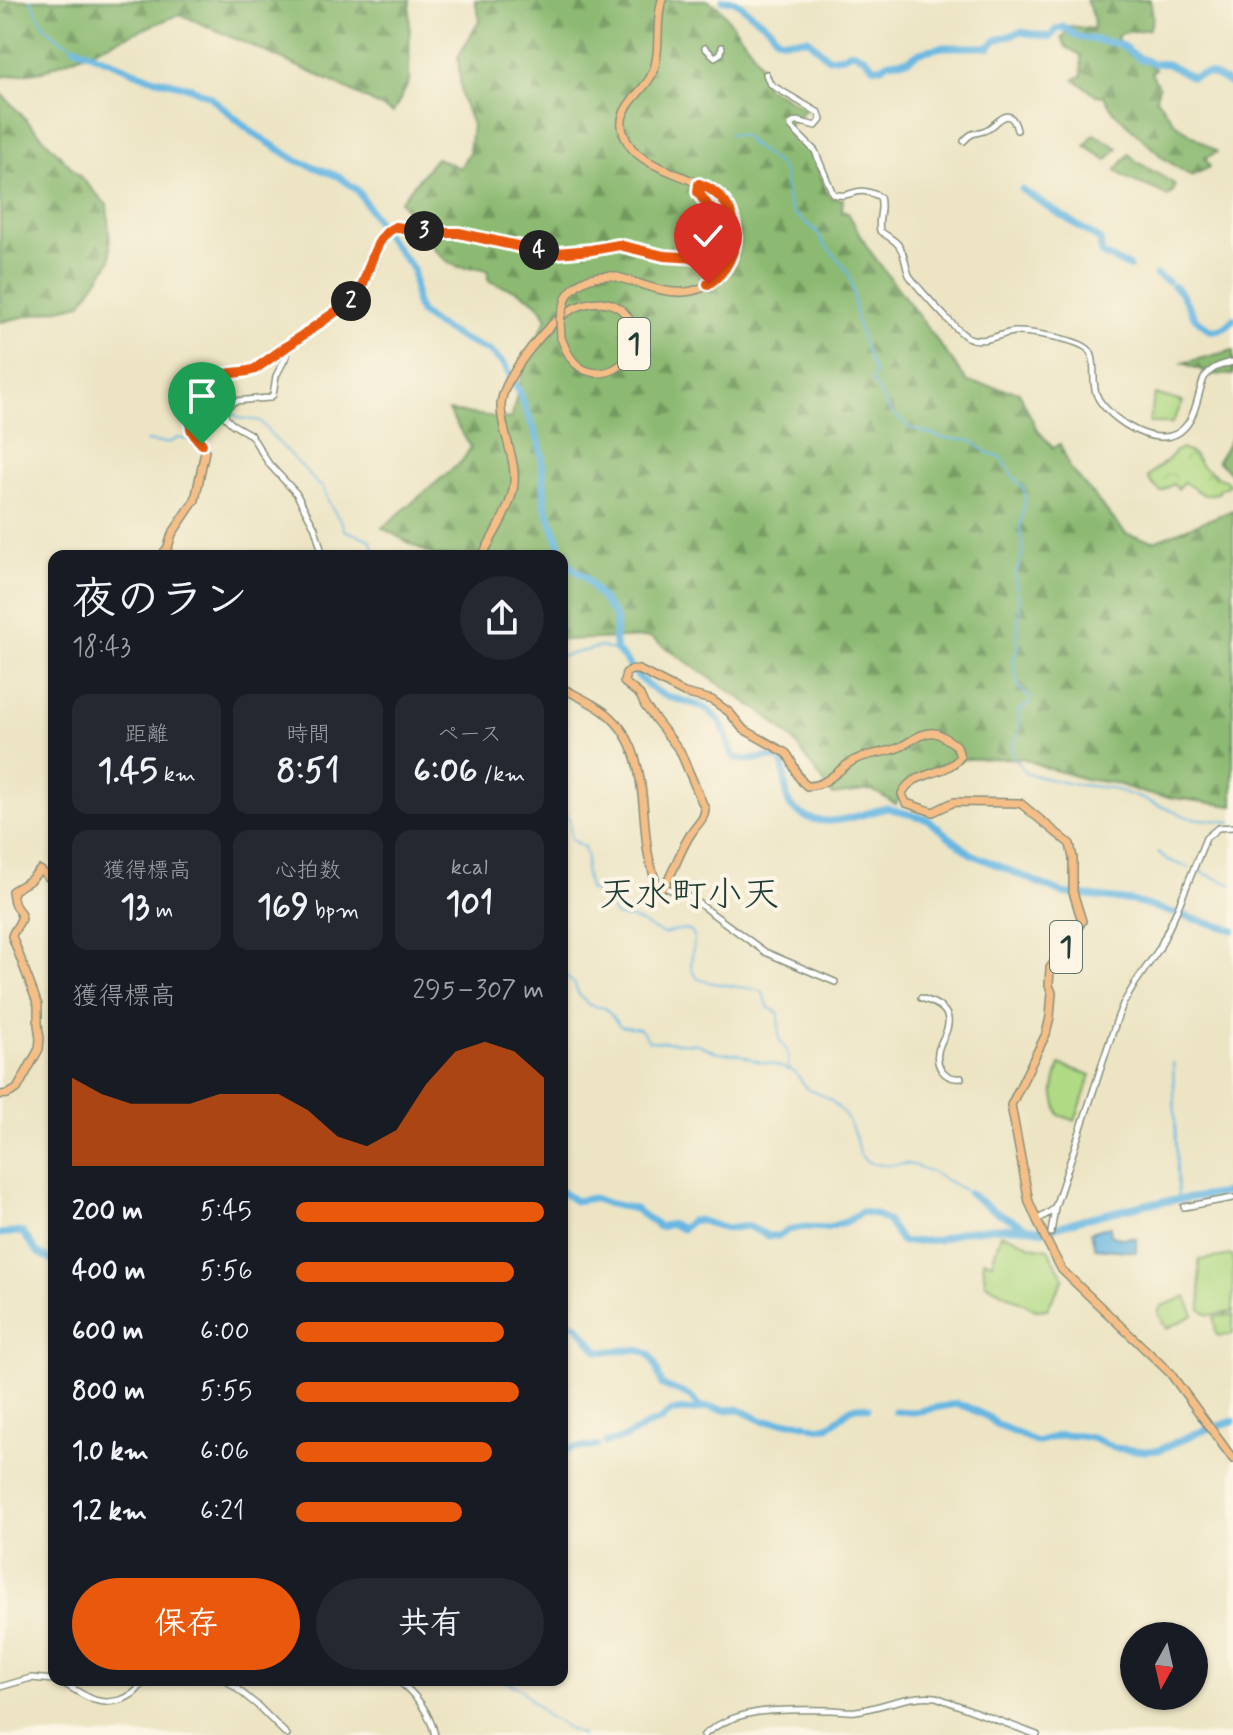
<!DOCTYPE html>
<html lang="ja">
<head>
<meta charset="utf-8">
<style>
	:root { --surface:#171b24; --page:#242831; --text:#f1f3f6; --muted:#9ea1a6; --accent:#ea580c }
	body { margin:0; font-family:Mynerve,"Klee One",sans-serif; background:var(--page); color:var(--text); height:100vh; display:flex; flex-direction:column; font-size:30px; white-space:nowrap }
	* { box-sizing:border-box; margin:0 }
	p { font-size:26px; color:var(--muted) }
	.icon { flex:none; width:44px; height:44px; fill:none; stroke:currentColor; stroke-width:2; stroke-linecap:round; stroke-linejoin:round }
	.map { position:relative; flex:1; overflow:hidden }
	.side { position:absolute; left:48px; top:550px; width:520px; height:1136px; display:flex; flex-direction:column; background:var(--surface); border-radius:16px; box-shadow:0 2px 6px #0004 }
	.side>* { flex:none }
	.needle { width:52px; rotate:188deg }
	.buttons { position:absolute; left:1120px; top:1622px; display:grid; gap:16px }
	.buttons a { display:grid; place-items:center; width:88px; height:88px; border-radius:50%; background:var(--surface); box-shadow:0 2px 6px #0004; font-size:40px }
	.pin { position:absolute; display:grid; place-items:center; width:68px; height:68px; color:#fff; margin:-82px -34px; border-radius:50% 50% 50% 0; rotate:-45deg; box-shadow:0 0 8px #0007 }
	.pin .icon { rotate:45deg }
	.km { position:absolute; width:40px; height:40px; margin:-20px; border-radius:50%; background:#222; color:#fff; font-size:22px; line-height:40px; text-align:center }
	.round { display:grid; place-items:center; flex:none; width:84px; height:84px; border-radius:42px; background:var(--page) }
	.headline { display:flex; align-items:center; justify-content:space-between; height:136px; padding:0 24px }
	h1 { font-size:44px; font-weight:700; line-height:60px }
	.figures { display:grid; grid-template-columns:repeat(3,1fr); gap:12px; height:136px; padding:8px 24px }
	.figures div { display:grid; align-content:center; border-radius:16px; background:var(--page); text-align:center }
	.figures b { font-size:34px; font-weight:700 }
	.figures small { font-size:22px; font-weight:400 }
	.figures p { font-size:22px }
	.chart { height:224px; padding:16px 24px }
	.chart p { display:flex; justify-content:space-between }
	.chart svg { width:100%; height:144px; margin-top:8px; fill:var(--accent); opacity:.7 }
	.button { display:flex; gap:16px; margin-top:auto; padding:16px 24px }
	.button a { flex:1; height:92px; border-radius:48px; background:var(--accent); color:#fff; font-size:32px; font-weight:700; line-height:92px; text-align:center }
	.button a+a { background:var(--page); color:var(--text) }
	ul { padding:0 24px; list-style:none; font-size:26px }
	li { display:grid; grid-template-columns:128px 96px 1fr; align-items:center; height:60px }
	li i { height:20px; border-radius:10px; background:var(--accent) }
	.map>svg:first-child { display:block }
</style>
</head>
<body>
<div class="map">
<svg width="1233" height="1735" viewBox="0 0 1233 1735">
	<defs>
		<pattern id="forest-firs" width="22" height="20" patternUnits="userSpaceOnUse" patternTransform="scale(2)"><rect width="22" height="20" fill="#8cba72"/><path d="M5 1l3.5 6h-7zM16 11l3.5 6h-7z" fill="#72985e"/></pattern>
		<pattern id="park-crowns" width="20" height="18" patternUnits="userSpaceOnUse" patternTransform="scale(2)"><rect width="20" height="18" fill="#b1da84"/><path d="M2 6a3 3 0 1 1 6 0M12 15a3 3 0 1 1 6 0" fill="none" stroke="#98bc73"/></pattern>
	</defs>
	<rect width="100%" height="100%" fill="#fcf5e5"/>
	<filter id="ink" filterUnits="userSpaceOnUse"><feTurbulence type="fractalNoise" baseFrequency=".0125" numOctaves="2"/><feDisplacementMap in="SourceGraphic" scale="16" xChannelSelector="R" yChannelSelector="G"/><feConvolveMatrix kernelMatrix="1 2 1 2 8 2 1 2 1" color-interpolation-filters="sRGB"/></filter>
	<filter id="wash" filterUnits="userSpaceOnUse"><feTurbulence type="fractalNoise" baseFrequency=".006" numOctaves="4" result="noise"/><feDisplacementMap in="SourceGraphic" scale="32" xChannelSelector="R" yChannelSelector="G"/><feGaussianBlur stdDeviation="1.8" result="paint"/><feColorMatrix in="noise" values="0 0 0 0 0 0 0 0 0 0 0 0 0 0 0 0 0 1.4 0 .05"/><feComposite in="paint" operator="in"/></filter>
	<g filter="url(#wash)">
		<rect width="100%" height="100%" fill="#ece4c3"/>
		<!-- forest -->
		<path fill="url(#forest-firs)" stroke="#567c53" stroke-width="2" d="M0,0H410L409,82L393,113L335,83L180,14L42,71L0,77Z
			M475,0H707L719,7L754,53L761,67L765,86L806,109L786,128L810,149L827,192L831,198L843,199L842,209L848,213L867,247L968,382L1019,392L1036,428L1053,448L1060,444L1070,468L1126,534L1154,541L1233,510V806L1147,794L1114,783L1085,779L1047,768L1022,758L965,759L933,768L908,780L896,804L872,790L833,795L792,739L768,717L650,637L562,640V556H434L382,528L462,461L471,447L448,411L511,419L523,370L547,318C544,313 540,305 536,302C528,296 515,289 506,287C499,285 494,284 488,280V271C478,265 467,270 456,266C435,258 412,219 400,201L436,158L460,168L469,152L472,125L462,99L458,57L480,20Z
			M1086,0H1150C1152,10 1155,20 1149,29L1121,33L1117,37C1125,60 1141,56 1155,69L1151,73L1159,87L1156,98L1176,124L1217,152L1205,158L1210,167L1191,176L1163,158L1114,112L1104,96L1096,95L1074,79L1082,76L1081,55L1066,47L1062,38L1070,26L1093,29C1096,19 1090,9 1086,0Z
			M0,92L107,205L111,260L81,304L0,322Z
			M1094,134L1118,148L1107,160L1085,146Z
			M1129,154L1136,161L1173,183L1175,186L1173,193L1167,197C1153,184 1130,185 1116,170Z
			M1233,350V375L1211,374L1183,363Z
			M1233,436V475L1217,461Z"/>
		<!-- park -->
		<path fill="url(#park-crowns)" stroke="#688c5c" stroke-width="2" d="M1181,449L1193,454L1203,467L1226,481L1229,484L1228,486L1221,489L1218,493L1204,495L1184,482L1178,489L1173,484L1161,492L1151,483L1148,477C1156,467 1169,462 1175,451Z"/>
		<!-- garden -->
		<path fill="#b1da84" stroke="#688c5c" stroke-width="2" d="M1155,394L1183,402L1172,423H1149Z
			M1060,1065L1091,1075L1075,1121L1059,1115C1051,1091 1053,1089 1060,1065Z
			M1001,1234L1013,1237L1031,1246L1048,1249L1064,1278L1047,1309L1036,1310L985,1283L983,1260L992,1262Z
			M1233,1255V1312L1209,1315L1201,1310L1199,1260Z
			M1186,1297L1194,1315L1166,1329L1158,1312L1161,1306Z
			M1233,1315V1334L1219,1336L1216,1334L1214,1317Z"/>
		<!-- water -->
		<path fill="#68b7e2" stroke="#447a8b" stroke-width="2" d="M1111,1226L1110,1234C1116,1240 1126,1237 1136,1238V1252L1095,1248L1091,1232Z"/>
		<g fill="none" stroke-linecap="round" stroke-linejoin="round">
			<!-- stream -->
			<path stroke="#68b7e2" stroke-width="2" d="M31,0C44,28 47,33 75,47
				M729,134L744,136C752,150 771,155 781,168C789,180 783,196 791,209C797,219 807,222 814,229C819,234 821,240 825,245C832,254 843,262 848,273C856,289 853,305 857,321C861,339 869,357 875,374L872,380L891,412L910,428L943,438L972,441L986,452L1003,459L1011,474L1023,488L1025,494V500L1020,528L1023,553L1015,576L1020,609L1017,638L1019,647L1013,660L1019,687L1029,697V704L1018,711L1020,730L1012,745V751L1015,758L1025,773L1071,784L1110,788L1140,798L1190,818L1233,822
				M229,413L235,414L238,418L260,421C276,441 293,458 311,476L317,484L323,487L330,505L342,523L344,530L371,540L376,556
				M198,434L203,426L218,412H220
				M146,441C156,442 170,446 177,438L191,440L194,438
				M562,656L601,647L617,651
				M562,810L570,821L571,840L584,847L587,857L585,871L589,889L609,900L614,915C620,918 627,917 633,919C644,924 654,930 664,934C718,916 679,960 696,977C705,985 749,987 762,991L769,1008L779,1013V1039L787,1051L789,1068
				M1158,852L1167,860L1190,868
				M1196,870L1233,885
				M562,969L567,978L574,983L579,995L589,1005L605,1008L620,1026L640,1029L649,1041L698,1044L718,1053L739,1054L756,1061L772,1064L795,1072L808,1090C831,1095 848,1114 855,1136C858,1145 857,1153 864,1159C875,1169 893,1163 907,1164C927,1167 946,1181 964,1190
				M1173,1062L1178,1200
				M46,1443L54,1445
				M504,1680L521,1689L547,1716L581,1735"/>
			<!-- river -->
			<path stroke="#68b7e2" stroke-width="7" d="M723,0L735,1L770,28L777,38L784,40L808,39L828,58L843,56L851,52L856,53L863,56L874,67H882L889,62L908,60L920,52L942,47H989L996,40L1021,32L1050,37L1057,29L1063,27L1078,37L1114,43L1123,46L1139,58L1153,63L1167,64L1192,77C1213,69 1214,77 1233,85
				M75,47L148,77L189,87L209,96L253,133L296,160L340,177L358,191L386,236L413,269L416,303L420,312L432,322L462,339L489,351L504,364L519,392L539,442L542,456L545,504L564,556L570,566L586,578L615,617C618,629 611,639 617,651C630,664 639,681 656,691C673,702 698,700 713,714C726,725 727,745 735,758C751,764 767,753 782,760C786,773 784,795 790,805C792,808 796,811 799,813C825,831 860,814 887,808L927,819L971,854L1062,893L1132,901L1233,930
				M1022,190L1100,240L1102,254L1129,267
				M1156,275L1167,281
				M1173,286L1181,293L1195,318L1210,330C1221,331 1227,328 1233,319
				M562,1192L575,1201L593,1198L606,1203L635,1209L659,1227L672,1224L682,1229L691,1221L698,1220L727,1229L747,1226L769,1236H778L788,1230L805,1227L826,1228L848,1221L861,1212L875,1214L882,1218
				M969,1193L991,1209L1026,1227
				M887,1221L902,1242L938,1240L960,1232L993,1228H1028L1044,1231L1079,1220L1147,1204L1233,1192
				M0,1234L18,1232L23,1233L37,1252L54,1262
				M562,1320L578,1326L598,1351C614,1354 644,1342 653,1360C657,1368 659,1377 662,1385L690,1396L701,1408
				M895,1411L914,1412L956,1404L967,1407L988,1417L996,1424L1036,1442L1061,1435L1080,1436L1092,1438L1114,1448L1144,1451L1159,1450L1194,1434L1233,1421
				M664,1417L672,1411L696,1410L707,1407L725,1410L738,1409L763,1421L796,1422L805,1424
				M811,1426C840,1435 841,1400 868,1408
				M606,1443L624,1438L648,1425L662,1420
				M562,1452C576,1444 583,1450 597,1446"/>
		</g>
	</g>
	<g filter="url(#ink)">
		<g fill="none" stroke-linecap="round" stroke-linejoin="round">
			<!-- minor casing -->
			<g stroke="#86907c" stroke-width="8">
				<path id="minor" d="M705,48L715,57L721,53L722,47
					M766,74L769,82L773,86L819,113L821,120L816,126L797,121L791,124V127L815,151L833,194C853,200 854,183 880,197C884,209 877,219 880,231C885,235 896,240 899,246C905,253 905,266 909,275C915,285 957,331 967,337C983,345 998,334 1014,332C1028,331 1073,339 1085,347C1100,355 1089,383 1098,398C1111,421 1161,453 1184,428C1196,416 1198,393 1204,378C1212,367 1220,365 1233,362
					M964,141C973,130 977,135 988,129C998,123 1010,103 1017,130
					M288,346L286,357L276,376L273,395L269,398L235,401L226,408L225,417L232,424L251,435L269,464L296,493L315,528L323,556
					M664,887L691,898L765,952L835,982
					M921,998C936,1003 953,1010 947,1029C945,1036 941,1041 939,1048C934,1064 943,1080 961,1078
					M1184,1207L1233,1198
					M1037,1220L1050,1212L1055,1207L1117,1019L1123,1004L1136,982L1159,949L1177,910L1206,838L1218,828L1233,827
					M1051,1233L1055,1208
					M55,1680C80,1689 91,1708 120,1700C132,1696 138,1691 144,1680
					M226,1680L257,1705L287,1735
					M397,1680C416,1694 429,1711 435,1735
					M0,1687L31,1678L54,1680
					M704,1735C739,1705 788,1710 831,1710C839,1710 848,1712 856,1711C883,1707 908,1694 936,1697L1037,1735"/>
			</g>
			<!-- major casing -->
			<g stroke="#86907c" stroke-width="10">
				<path id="major" d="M567,296C579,279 593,275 613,276C639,282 669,298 696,290C714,285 727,270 733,253C736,243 736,232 733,223C720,168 641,181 624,135C614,110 639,96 650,78C663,55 654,24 662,0
					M161,556L168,547L172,534L195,500L205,451C203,442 195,439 191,431C189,425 193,418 195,412C200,396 205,379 224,374C234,372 245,373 255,369L355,298C366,285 375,237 391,229C402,224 416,230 427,232C437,233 447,231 457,232C477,235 497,243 517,246C537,250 557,253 577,251C593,250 610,243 626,245C649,249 709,276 721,243C723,236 725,225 722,219C719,213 713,210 709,206C705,202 701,196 698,192L699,184
					M482,556C493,535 508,513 513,490C519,462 501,434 501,406C501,380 545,327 566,313C576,306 588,302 601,302C618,303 632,316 634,333C638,364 600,386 576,364C568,357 565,347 561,338
					M562,688C577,696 593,703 606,713C646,745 641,800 647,846C648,859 653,871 656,883L664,887C675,870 680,849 692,832C698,823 704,820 705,809L680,751L645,706L640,695L624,682L626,673L631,670H639L684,693L712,700L729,712L743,729L786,753C795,763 795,778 807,786C827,786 835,772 851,762C864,753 884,754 900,747C910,742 923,731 935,733C943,735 951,742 957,746L960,757C945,777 911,771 902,794L906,803L933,812L954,802L1020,803L1070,844L1073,858V892L1082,921L1069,942L1050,968L1049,985L1052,993L1050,1017L1046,1034L1011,1105L1029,1202L1045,1238L1062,1270L1170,1373L1233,1459
					M0,1095L8,1094L17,1089L39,1049L40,1039L38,1024V1005L12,936C14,929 20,924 21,918C21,910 18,912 15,905C13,901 13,896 12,891L29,881L40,870L54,882"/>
			</g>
			<!-- minor -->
			<use href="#minor" stroke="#fff" stroke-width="5"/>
			<!-- major -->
			<use href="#major" stroke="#f6be87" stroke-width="7"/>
			<!-- major-bridge casing -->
			<g stroke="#86907c" stroke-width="10" stroke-linecap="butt">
				<path id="major-bridge" d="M561,338L560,319L567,296"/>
			</g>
			<!-- major-bridge -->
			<use href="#major-bridge" stroke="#f6be87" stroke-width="7"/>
		</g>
	</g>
	<g fill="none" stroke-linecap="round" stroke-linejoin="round" filter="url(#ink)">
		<!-- route casing -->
		<g stroke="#fff" stroke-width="16">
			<path id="route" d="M202,444C198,439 192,434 191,428C189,415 205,383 217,377C229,371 243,374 255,369L355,298C370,280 371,236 396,227L435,233H459L517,246L557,253L591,250L619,245L664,256L698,258L707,257L715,253L722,240L724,228L720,216L708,206L698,192L699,184C744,199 747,260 708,284"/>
		</g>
		<!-- route -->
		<use href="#route" stroke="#ea580c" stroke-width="10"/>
	</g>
	<g text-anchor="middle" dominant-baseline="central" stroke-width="8" stroke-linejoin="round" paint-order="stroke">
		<!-- shield labels -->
		<g fill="#fcf5e5" stroke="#617469" stroke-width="2">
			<rect x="618" y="318" width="32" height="52" rx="6"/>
			<rect x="1050" y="921" width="32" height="52" rx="6"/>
		</g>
		<g font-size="30" font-weight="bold" fill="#1f3d34">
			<text x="634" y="344">1</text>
			<text x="1066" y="947">1</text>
		</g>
		<!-- quarter labels -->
		<g font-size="36" fill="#1f3d34" stroke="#fcf5e5">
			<text x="689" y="896">天水町小天</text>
		</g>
	</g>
</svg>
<div class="buttons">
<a><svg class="needle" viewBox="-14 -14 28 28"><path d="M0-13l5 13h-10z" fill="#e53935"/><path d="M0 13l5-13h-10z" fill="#9ea1a6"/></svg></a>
</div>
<div class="pin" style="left:202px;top:444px;background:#1e9e55"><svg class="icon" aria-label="arrive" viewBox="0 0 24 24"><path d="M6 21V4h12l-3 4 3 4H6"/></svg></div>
<div class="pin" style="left:708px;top:284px;background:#d93025"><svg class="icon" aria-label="check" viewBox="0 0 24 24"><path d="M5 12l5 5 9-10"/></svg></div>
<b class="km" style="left:351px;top:301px">2</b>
<b class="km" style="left:424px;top:231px">3</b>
<b class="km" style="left:539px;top:250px">4</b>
<section class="side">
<div class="headline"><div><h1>夜のラン</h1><p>18:43</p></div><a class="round"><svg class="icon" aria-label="share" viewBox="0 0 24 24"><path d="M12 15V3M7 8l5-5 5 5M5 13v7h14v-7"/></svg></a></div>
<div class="figures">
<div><p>距離</p><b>1.45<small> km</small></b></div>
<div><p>時間</p><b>8:51</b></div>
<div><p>ペース</p><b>6:06<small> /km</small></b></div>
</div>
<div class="figures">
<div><p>獲得標高</p><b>13<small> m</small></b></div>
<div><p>心拍数</p><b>169<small> bpm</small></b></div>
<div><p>kcal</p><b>101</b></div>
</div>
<div class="chart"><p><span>獲得標高</span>295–307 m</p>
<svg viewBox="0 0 160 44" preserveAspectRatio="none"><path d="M0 44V17L10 22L20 25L30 25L40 25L50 22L60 22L70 22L80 27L90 35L100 38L110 33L120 19L130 9L140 6L150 9L160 17V44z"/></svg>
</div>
<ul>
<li><b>200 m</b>5:45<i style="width:100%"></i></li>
<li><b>400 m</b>5:56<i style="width:88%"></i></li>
<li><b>600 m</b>6:00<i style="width:84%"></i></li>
<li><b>800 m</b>5:55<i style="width:90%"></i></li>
<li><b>1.0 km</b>6:06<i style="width:79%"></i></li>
<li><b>1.2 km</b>6:21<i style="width:67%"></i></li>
</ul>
<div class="button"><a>保存</a><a>共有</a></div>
</section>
</div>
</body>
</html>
